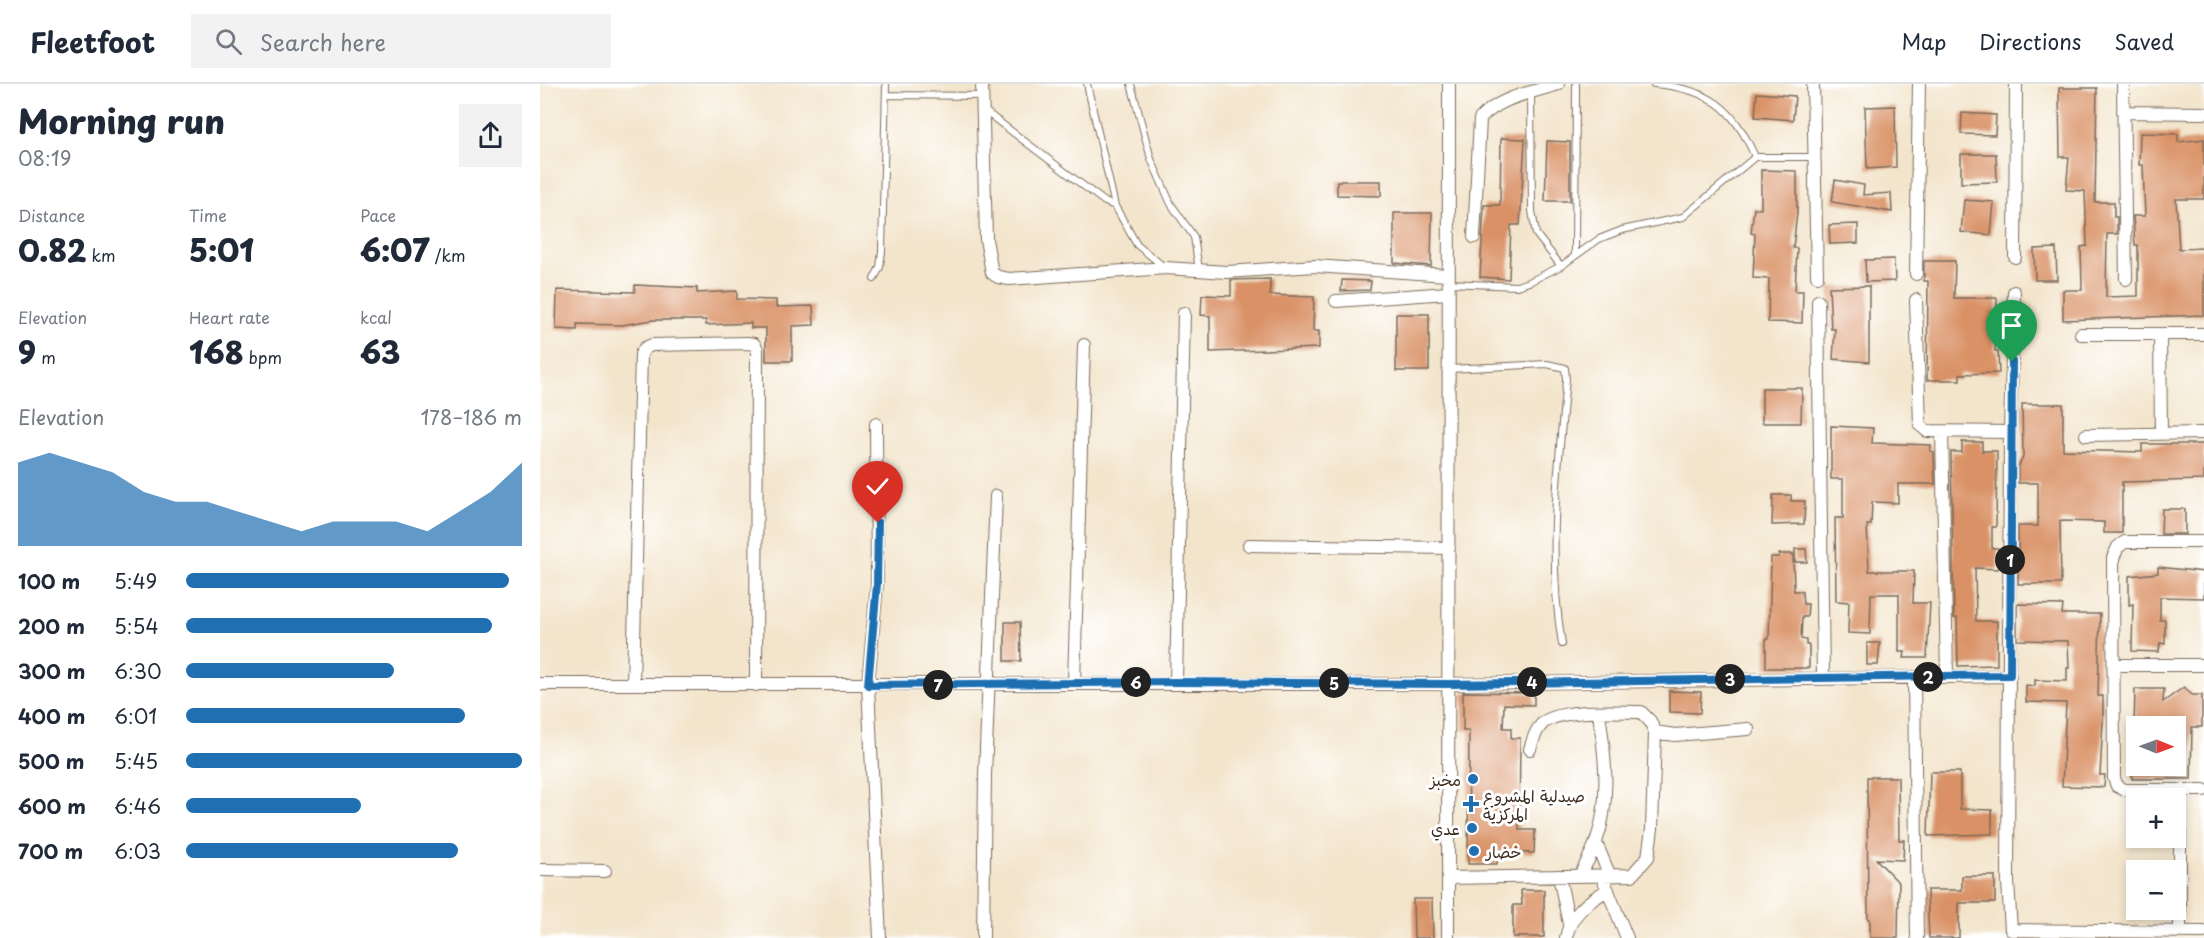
<!DOCTYPE html>
<html lang="en">
<head>
<meta charset="utf-8">
<style>
	:root { --surface:#fff; --page:#f2f2f3; --text:#1f2937; --muted:#747a83; --line:#e0e1e3; --accent:#1f6fb2 }
	body { margin:0; font-family:"Playpen Sans","Playpen Sans Arabic",sans-serif; background:var(--page); color:var(--text); height:100vh; display:flex; flex-direction:column; font-size:22px; white-space:nowrap }
	* { box-sizing:border-box; margin:0 }
	p { font-size:20px; color:var(--muted) }
	.icon { flex:none; width:33px; height:33px; fill:none; stroke:currentColor; stroke-width:2; stroke-linecap:round; stroke-linejoin:round }
	.map { position:relative; flex:1; overflow:hidden }
	.details { display:flex; flex-direction:column; background:var(--surface); width:540px }
	.details>* { flex:none }
	.needle { width:39px; rotate:91deg }
	.controls { position:absolute; left:1586px; top:632px; display:grid; gap:12px }
	.controls a { display:grid; place-items:center; width:60px; height:60px; border-radius:0px; background:var(--surface); box-shadow:0 3px 9px #0003; font-size:30px }
	.pin { position:absolute; display:grid; place-items:center; width:51px; height:51px; color:#fff; margin:-62px -26px; border-radius:50% 50% 50% 0; rotate:-45deg; box-shadow:0 0 6px #0007 }
	.pin .icon { rotate:45deg }
	.km { position:absolute; width:30px; height:30px; margin:-15px; border-radius:50%; background:#222; color:#fff; font-size:16px; line-height:30px; text-align:center }
	.round { display:grid; place-items:center; flex:none; width:63px; height:63px; border-radius:0px; background:var(--page) }
	.overview { display:flex; align-items:center; justify-content:space-between; height:102px; padding:0 18px }
	h1 { font-size:33px; font-weight:800; line-height:45px }
	.stats { display:grid; grid-template-columns:repeat(3,1fr); gap:9px; height:102px; padding:6px 18px }
	.stats div { display:grid; align-content:center }
	.stats b { font-size:30px; font-weight:800 }
	.stats small { font-size:16px; font-weight:400 }
	.stats p { font-size:16px }
	.chart { height:168px; padding:12px 18px }
	.chart p { display:flex; justify-content:space-between }
	.chart svg { width:100%; height:108px; margin-top:6px; fill:var(--accent); opacity:.7 }
	ul { padding:0 18px; list-style:none; font-size:20px }
	li { display:grid; grid-template-columns:96px 72px 1fr; align-items:center; height:45px }
	li i { height:15px; border-radius:8px; background:var(--accent) }
	header { display:flex; align-items:center; gap:36px; box-sizing:border-box; height:84px; padding:0 30px; background:var(--surface); border-bottom:2px solid var(--line) }
	header strong { font-size:28px }
	nav { display:flex; gap:33px; margin-inline-start:auto; font-size:21px }
	.search { width:420px; height:54px; background:var(--page); display:flex; align-items:center; gap:15px; box-sizing:border-box; padding:0 21px; border-radius:0px; color:var(--muted); font-size:22px }
	main { display:flex; flex:1; min-height:0 }
	.map>svg:first-child { display:block }
</style>
</head>
<body>
<header>
<strong>Fleetfoot</strong>
<div class="search"><svg class="icon" aria-label="search" viewBox="0 0 24 24"><circle cx="10" cy="10" r="6"/><path d="M15 15l6 6"/></svg>Search here</div>
<nav><a>Map</a><a>Directions</a><a>Saved</a></nav>
</header>
<main>
<section class="details">
<div class="overview"><div><h1>Morning run</h1><p>08:19</p></div><a class="round"><svg class="icon" aria-label="share" viewBox="0 0 24 24"><path d="M12 15V3M7 8l5-5 5 5M5 13v7h14v-7"/></svg></a></div>
<div class="stats">
<div><p>Distance</p><b>0.82<small> km</small></b></div>
<div><p>Time</p><b>5:01</b></div>
<div><p>Pace</p><b>6:07<small> /km</small></b></div>
</div>
<div class="stats">
<div><p>Elevation</p><b>9<small> m</small></b></div>
<div><p>Heart rate</p><b>168<small> bpm</small></b></div>
<div><p>kcal</p><b>63</b></div>
</div>
<div class="chart"><p><span>Elevation</span>178–186 m</p>
<svg viewBox="0 0 160 44" preserveAspectRatio="none"><path d="M0 44V10L10 6L20 10L30 14L40 22L50 26L60 26L70 30L80 34L90 38L100 34L110 34L120 34L130 38L140 30L150 22L160 10V44z"/></svg>
</div>
<ul>
<li><b>100 m</b>5:49<i style="width:96%"></i></li>
<li><b>200 m</b>5:54<i style="width:91%"></i></li>
<li><b>300 m</b>6:30<i style="width:62%"></i></li>
<li><b>400 m</b>6:01<i style="width:83%"></i></li>
<li><b>500 m</b>5:45<i style="width:100%"></i></li>
<li><b>600 m</b>6:46<i style="width:52%"></i></li>
<li><b>700 m</b>6:03<i style="width:81%"></i></li>
</ul>
</section>
<div class="map">
<svg width="1664" height="854" viewBox="0 0 1664 854">
	<rect width="100%" height="100%" fill="#fff"/>
	<filter id="ink" filterUnits="userSpaceOnUse"><feTurbulence type="fractalNoise" baseFrequency=".0167" numOctaves="2"/><feDisplacementMap in="SourceGraphic" scale="12" xChannelSelector="R" yChannelSelector="G"/><feConvolveMatrix kernelMatrix="1 2 1 2 8 2 1 2 1" color-interpolation-filters="sRGB"/></filter>
	<filter id="wash" filterUnits="userSpaceOnUse"><feTurbulence type="fractalNoise" baseFrequency=".008" numOctaves="4" result="noise"/><feDisplacementMap in="SourceGraphic" scale="24" xChannelSelector="R" yChannelSelector="G"/><feGaussianBlur stdDeviation="1.35" result="paint"/><feColorMatrix in="noise" values="0 0 0 0 0 0 0 0 0 0 0 0 0 0 0 0 0 1.4 0 .05"/><feComposite in="paint" operator="in"/></filter>
	<g filter="url(#wash)">
		<rect width="100%" height="100%" fill="#f3e5cc"/>
		<g id="blocks">
			<!-- building -->
			<path fill="#d99165" d="M1519,4H1557L1555,118H1574V133H1577V150H1567L1566,213L1598,212V161H1595L1593,132H1605L1603,81H1599L1600,49L1638,50V58L1664,55V115H1636L1639,165L1664,164V231L1523,236V206H1542L1541,163L1547,162L1545,107L1526,106L1529,73H1520Z
				M1217,9L1255,12L1253,36L1215,33Z
				M1355,22L1356,83L1327,85L1325,23Z
				M1422,29L1456,31L1455,51L1421,50Z
				M961,54L985,55L980,141H971L969,195L940,193L944,121H960Z
				M1007,57L1030,58V117H1005Z
				M1421,70H1456L1457,98L1421,99Z
				M1221,86L1257,87V129L1253,164H1257L1255,207H1263L1262,239L1228,238L1229,195L1213,194L1215,150L1211,149L1214,124L1221,125Z
				M1295,96L1324,101L1323,111L1351,109L1352,128L1292,118Z
				M797,97H841V112L797,111Z
				M1424,116L1454,118L1451,151L1421,148Z
				M854,129H892L891,182L854,179Z
				M1318,140V159L1290,160L1289,141Z
				M1516,164L1517,196H1495L1494,165Z
				M1354,175L1355,197L1326,198L1325,176Z
				M1384,177H1415L1414,214H1457L1455,267H1458L1459,289L1420,290V296H1387L1388,197H1384Z
				M730,195V211L774,213L773,247H779V264L670,268V232L661,231L662,211L691,212V196Z
				M802,196L831,197L830,206L801,207Z
				M95,201L157,204V209L197,207V215L236,216V223L273,222L274,241L252,242V277H226V244H211V239L166,241V236H113L82,241L37,240V246L16,245L17,206L95,208Z
				M1329,202V278L1293,275L1295,245H1291L1289,203Z
				M856,230H889V287H856Z
				M1222,304H1262L1261,339H1222Z
				M1482,320H1523V366L1602,368V360H1664V396L1582,398V449H1564V438L1520,437L1521,500H1478V442H1498V399H1478V383L1483,373Z
				M1291,342L1333,344L1332,359L1391,361L1390,367L1394,368L1395,400H1358V419L1332,418L1331,441H1327L1329,487H1374L1373,519H1390L1387,574H1364L1365,568H1359V510H1331L1330,550L1308,549L1309,518L1296,517L1295,434H1303V395H1291Z
				M1422,358H1442V367H1457L1456,443H1452V464H1458V485L1435,484L1436,537H1457V581L1418,582L1417,534H1414L1411,368H1422Z
				M1233,411H1251V417H1265L1264,440L1232,441Z
				M1622,425H1645V450H1621Z
				M1255,465H1266L1267,478H1255Z
				M1239,470H1253L1254,507H1262L1263,520H1268L1267,533H1262L1261,555L1266,556V561H1269V584H1226V555H1229L1231,473H1239Z
				M1618,483L1664,488V514L1620,513V536H1625V560L1620,559L1619,568L1592,567L1593,520L1589,521V492L1618,489Z
				M1477,520L1523,521L1522,530H1560L1558,612H1563V638L1560,691H1565L1564,703L1522,702L1526,619L1486,618V601L1495,602V596L1527,597V584H1529L1528,557L1477,556Z
				M465,538H480L481,577H465Z
				M1327,559H1340L1338,581H1327Z
				M1644,603L1652,611H1662V643H1652L1651,695H1592V681H1635V642L1611,640V642H1594L1595,605H1624L1623,618Z
				M1129,607L1161,608L1160,629L1129,628Z
				M923,608L994,609V621L964,620L963,644H971V654H980L979,746H995L994,769L957,768V780H928L929,647H923Z
				M1390,688H1420V725L1452,726V750L1388,752Z
				M1327,693H1358L1359,756H1364L1363,776L1336,775L1359,799L1358,854H1330V835H1328Z
				M1422,792H1455V819H1419V854H1389L1387,806H1422Z
				M981,806H1004V853H973V821H982Z
				M873,815H892L893,854H874Z"/>
		</g>
	</g>
	<g filter="url(#ink)">
		<use href="#blocks" fill-opacity="0" stroke="#7b6b5b" stroke-width="1.5"/>
		<g fill="none" stroke-linecap="round" stroke-linejoin="round">
			<!-- lane casing -->
			<g stroke="#7b6b5b" stroke-width="8">
				<path id="lane" d="M547,0L575,122L597,161L623,182
					M591,0L611,75L631,120L654,153L659,186
					M1114,0C1169,5 1194,23 1215,73
					M991,9L992,127L996,150L1021,182
					M346,11L442,12
					M442,25L565,118L575,122
					M1035,171L1036,0
					M334,195L340,183L342,167L346,0
					M908,199L977,202L989,198L1021,182L1059,155L1082,146L1143,133L1215,73H1274
					M909,285L1007,280L1025,284L1026,295C1018,386 1007,469 1022,560"/>
			</g>
			<!-- street casing -->
			<g stroke="#7b6b5b" stroke-width="14">
				<path id="street" d="M442,0L446,155L452,189L458,193L469,195L626,184L687,188L775,182L907,191
					M1273,0L1277,192
					M1583,0L1586,195
					M1583,28L1664,29
					M934,153L940,35C959,13 991,9 1018,0
					M1475,173L1476,0
					M1376,190L1379,0
					M1474,208L1470,348L1468,798L1471,846L1664,848
					M1376,216L1380,341L1387,347L1470,348
					M796,217L908,209
					M1278,217L1283,594
					M1541,250H1664
					M1620,250L1621,350
					M336,340L337,500L328,601L340,854
					M1402,348L1407,592
					M1546,351L1664,349
					M1664,458H1585L1578,463L1573,474L1574,694L1577,702L1585,706H1664
					M709,461L909,464
					M1576,581H1664
					M1374,593L1377,854
					M636,598L644,229
					M534,599L544,261
					M0,600H909L1470,592
					M93,600L101,270L105,264L112,261L207,259L214,260L217,265L216,601
					M990,665C993,656 995,647 1002,640C1019,624 1077,628 1101,628L1110,637L1115,648L1135,651L1208,645
					M1640,706V847
					M1056,759L1070,792
					M0,786L65,787
					M1019,792L1029,840
					M1040,792C1045,781 1052,770 1056,758C1071,718 1065,671 1059,629
					M1062,792L1087,854
					M908,794L1092,791L1108,773L1112,745L1115,648
					M443,854L445,691L456,412
					M908,854L909,0
					M1026,854C1030,831 1048,817 1068,806"/>
			</g>
			<!-- lane -->
			<use href="#lane" stroke="#fff" stroke-width="6"/>
			<!-- street -->
			<use href="#street" stroke="#fff" stroke-width="12"/>
		</g>
	</g>
	<g fill="none" stroke-linecap="round" stroke-linejoin="round" filter="url(#ink)">
		<!-- route casing -->
		<g stroke="#fff" stroke-width="12">
			<path id="route" d="M338,439L337,500L328,601L636,598L909,600L1470,591L1472,278"/>
		</g>
		<!-- route -->
		<use href="#route" stroke="#1f6fb2" stroke-width="8"/>
	</g>
	<!-- markers -->
	<g fill="#1f6fb2" stroke="#fff" stroke-width="2">
		<circle cx="933" cy="695" r="6"/>
		<path d="M928 711h6v6h6v6h-6v6h-6v-6h-6v-6h6z"/>
		<circle cx="932" cy="744" r="6"/>
		<circle cx="934" cy="767" r="6"/>
	</g>
	<g text-anchor="middle" dominant-baseline="central" stroke-width="6" stroke-linejoin="round" paint-order="stroke">
		<!-- poi labels -->
		<g font-size="16" fill="#3b2a1e" stroke="#fff" text-anchor="end">
			<text x="921" y="695">مخبز</text>
			<text x="943" y="711" text-anchor="start">صيدلية المشروع<tspan x="943" dy="18">المركزية</tspan></text>
			<text x="920" y="744">عدي</text>
			<text x="946" y="767" text-anchor="start">خضار</text>
		</g>
	</g>
</svg>
<div class="controls">
<a><svg class="needle" viewBox="-14 -14 28 28"><path d="M0-13l5 13h-10z" fill="#e53935"/><path d="M0 13l5-13h-10z" fill="#747a83"/></svg></a>
<a>+</a>
<a>−</a>
</div>
<div class="pin" style="left:1472px;top:278px;background:#1e9e55"><svg class="icon" aria-label="arrive" viewBox="0 0 24 24"><path d="M6 21V4h12l-3 4 3 4H6"/></svg></div>
<div class="pin" style="left:338px;top:439px;background:#d93025"><svg class="icon" aria-label="check" viewBox="0 0 24 24"><path d="M5 12l5 5 9-10"/></svg></div>
<b class="km" style="left:1470px;top:476px">1</b>
<b class="km" style="left:1388px;top:593px">2</b>
<b class="km" style="left:1190px;top:595px">3</b>
<b class="km" style="left:992px;top:598px">4</b>
<b class="km" style="left:794px;top:599px">5</b>
<b class="km" style="left:596px;top:598px">6</b>
<b class="km" style="left:398px;top:601px">7</b>
</div>
</main>
</body>
</html>
